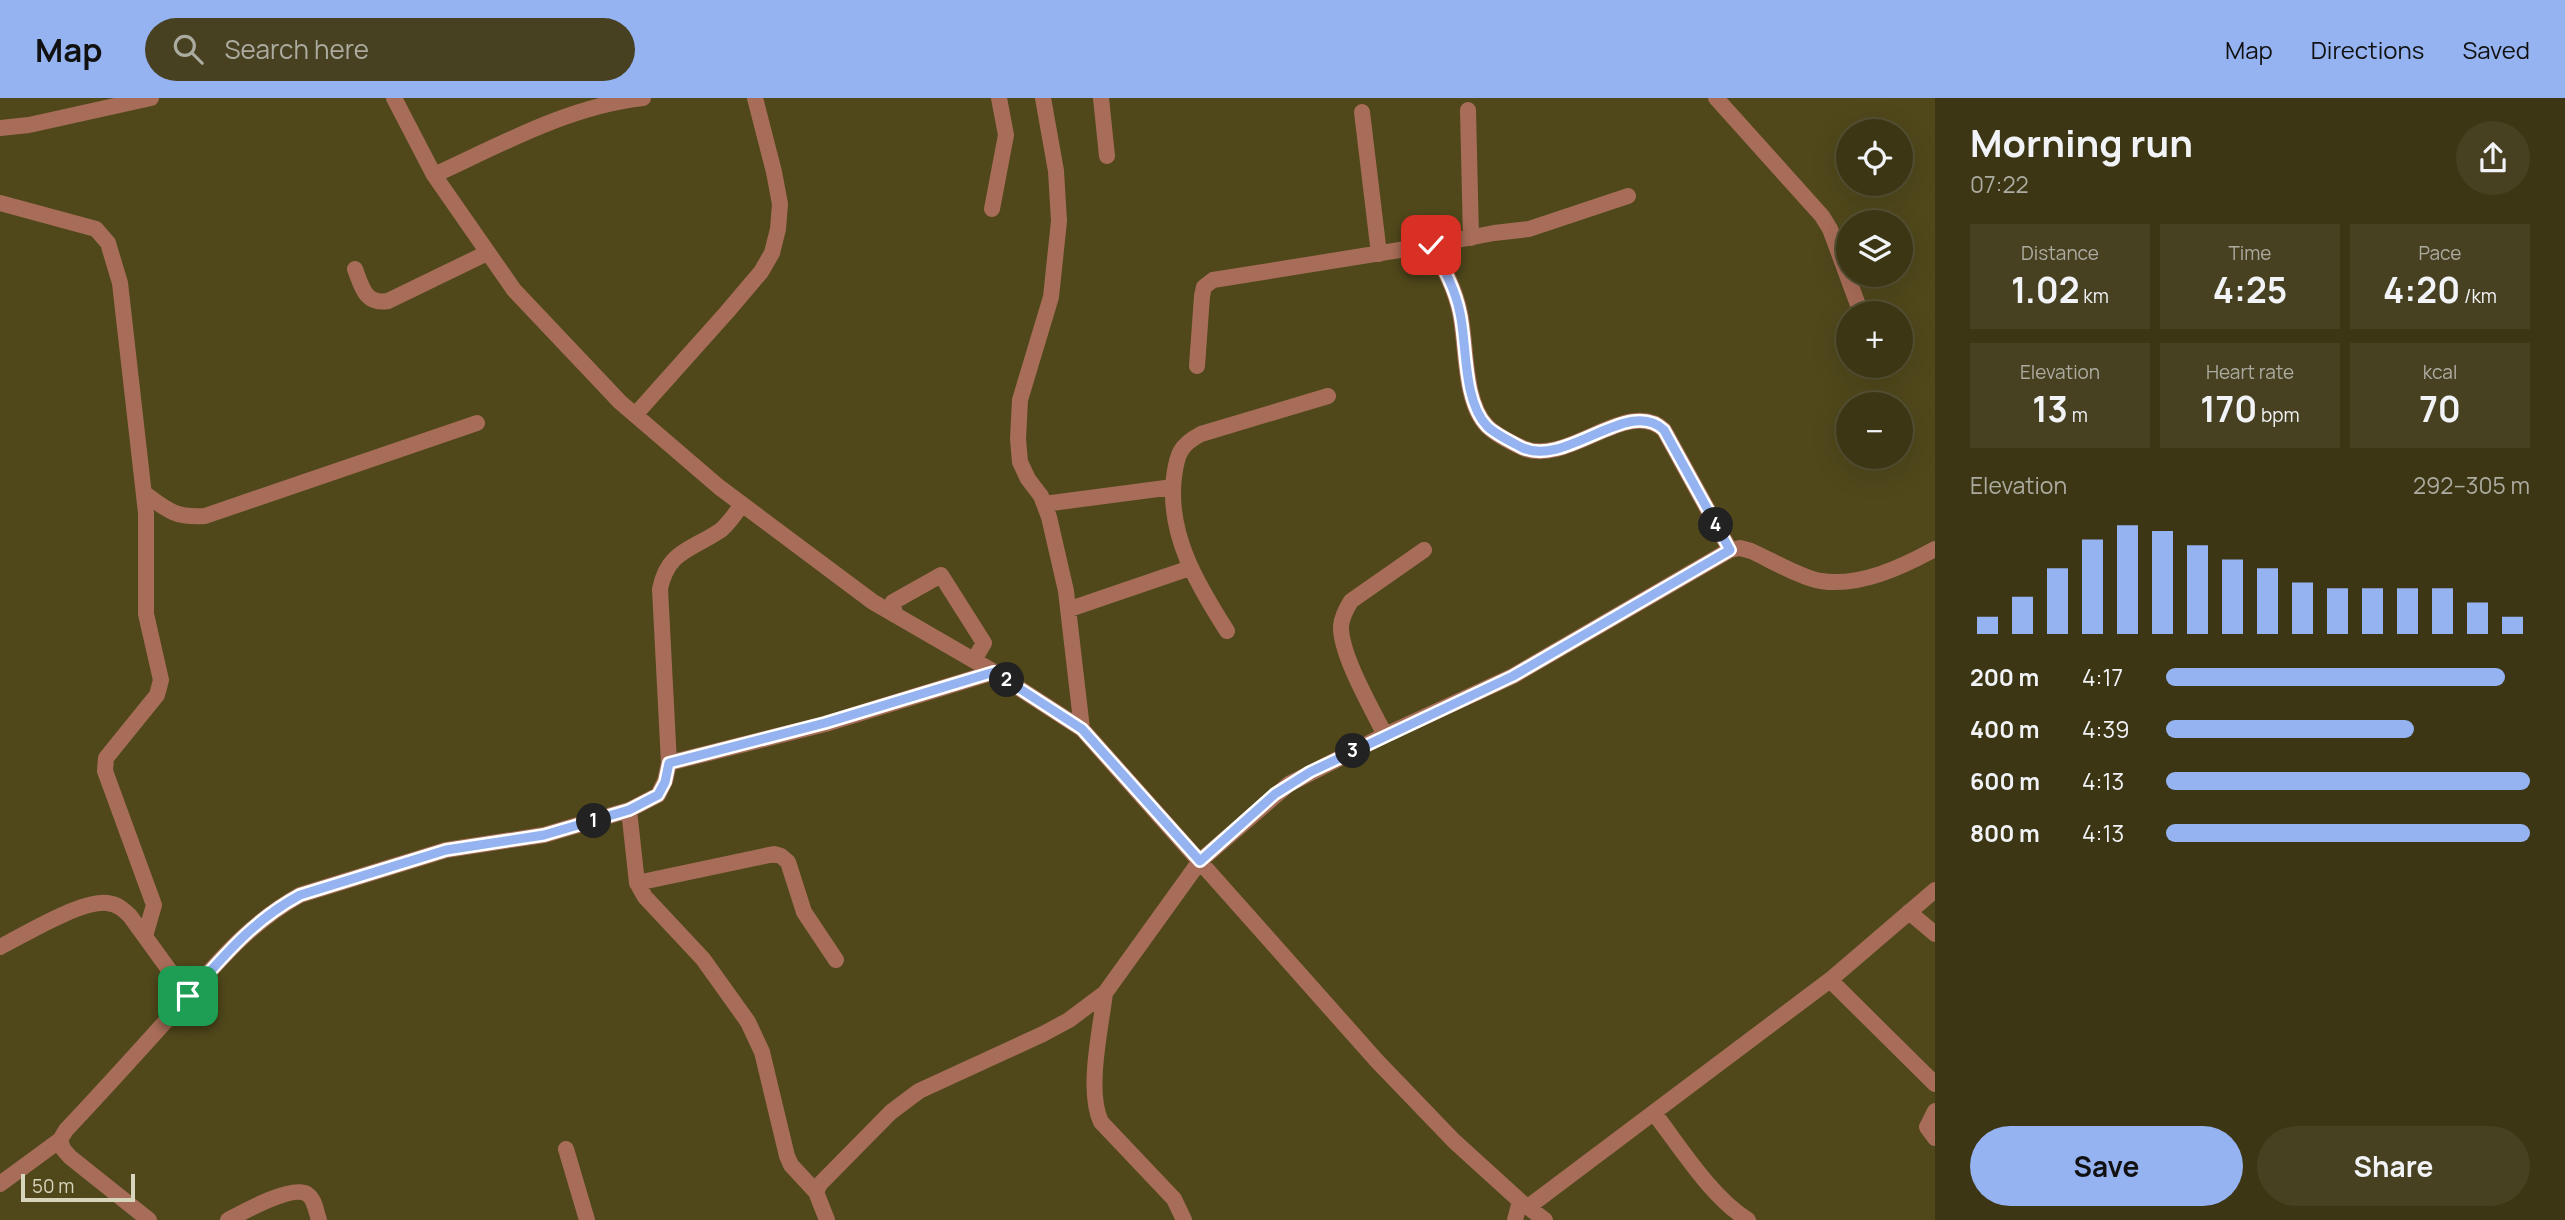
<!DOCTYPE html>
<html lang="en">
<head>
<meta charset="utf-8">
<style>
	:root { --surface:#3c3614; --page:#474122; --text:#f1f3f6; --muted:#acaba0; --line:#555034; --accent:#95b2f1 }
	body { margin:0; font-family:Manrope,sans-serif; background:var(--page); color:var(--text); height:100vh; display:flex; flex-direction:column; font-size:26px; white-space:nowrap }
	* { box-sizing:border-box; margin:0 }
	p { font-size:23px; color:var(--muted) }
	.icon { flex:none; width:38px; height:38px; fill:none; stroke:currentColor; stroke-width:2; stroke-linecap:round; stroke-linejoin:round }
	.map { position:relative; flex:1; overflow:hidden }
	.drawer { display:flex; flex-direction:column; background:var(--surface); width:630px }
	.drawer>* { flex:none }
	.buttons { position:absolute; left:1836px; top:21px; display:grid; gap:14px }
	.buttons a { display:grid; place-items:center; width:77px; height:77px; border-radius:50%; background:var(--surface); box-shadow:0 7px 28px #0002,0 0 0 2px var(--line); font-size:35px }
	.scale { position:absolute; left:21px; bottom:18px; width:114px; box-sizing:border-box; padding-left:7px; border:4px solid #d8d5bd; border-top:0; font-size:19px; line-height:24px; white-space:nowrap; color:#d8d5bd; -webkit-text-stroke:5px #50481b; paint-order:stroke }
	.pin { position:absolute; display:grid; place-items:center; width:60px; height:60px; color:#fff; margin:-30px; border-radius:14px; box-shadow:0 4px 10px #0006 }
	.km { position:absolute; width:35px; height:35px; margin:-18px; border-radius:50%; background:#222; color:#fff; font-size:19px; line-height:35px; text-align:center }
	.round { display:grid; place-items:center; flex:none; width:74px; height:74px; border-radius:37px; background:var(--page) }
	.headline { display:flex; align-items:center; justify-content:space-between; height:119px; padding:0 35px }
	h1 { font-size:38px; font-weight:700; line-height:52px }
	.figures { display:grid; grid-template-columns:repeat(3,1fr); gap:10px; height:119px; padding:7px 35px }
	.figures div { display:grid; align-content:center; border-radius:0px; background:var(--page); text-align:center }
	.figures b { font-size:35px; font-weight:700 }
	.figures small { font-size:19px; font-weight:400 }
	.figures p { font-size:19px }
	.chart { height:196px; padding:14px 35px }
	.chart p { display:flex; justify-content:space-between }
	.chart svg { width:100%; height:126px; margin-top:7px; stroke:var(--accent); stroke-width:6 }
	.cta { display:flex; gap:14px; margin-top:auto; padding:14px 35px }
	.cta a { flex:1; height:80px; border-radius:42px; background:var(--accent); color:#111; font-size:28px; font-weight:700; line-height:80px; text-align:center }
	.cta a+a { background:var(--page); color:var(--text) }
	ul { padding:0 35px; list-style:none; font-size:23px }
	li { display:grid; grid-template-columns:112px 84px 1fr; align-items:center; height:52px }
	li i { height:18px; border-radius:9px; background:var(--accent) }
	header { display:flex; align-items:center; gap:42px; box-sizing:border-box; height:98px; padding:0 35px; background:var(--accent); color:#111 }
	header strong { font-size:33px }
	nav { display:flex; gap:38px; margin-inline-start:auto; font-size:24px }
	.search { width:490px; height:63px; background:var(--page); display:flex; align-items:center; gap:18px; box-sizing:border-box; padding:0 24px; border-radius:38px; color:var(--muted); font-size:26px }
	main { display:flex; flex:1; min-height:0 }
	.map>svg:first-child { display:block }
</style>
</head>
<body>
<header>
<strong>Map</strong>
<div class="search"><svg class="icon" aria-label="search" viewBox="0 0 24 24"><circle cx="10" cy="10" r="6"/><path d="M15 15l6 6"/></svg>Search here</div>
<nav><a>Map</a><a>Directions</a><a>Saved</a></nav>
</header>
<main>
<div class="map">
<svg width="1935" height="1122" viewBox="0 0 1935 1122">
	<rect width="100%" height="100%" fill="#50481b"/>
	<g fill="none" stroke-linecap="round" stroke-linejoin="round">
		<!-- minor -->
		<path stroke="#a86d58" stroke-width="16" d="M394,0L434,77L514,192L620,304L719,389L873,504L994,574L1082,631L1377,963L1454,1043L1520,1103L1545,1122
			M1043,0L1056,73L1059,123L1051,199L1020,302L1018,341L1020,364L1028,381L1041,398L1049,419L1066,493L1082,631
			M1101,0L1107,58
			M1716,0L1822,118L1830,131L1861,215
			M1468,12L1471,140
			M1362,14L1379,156
			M0,30L29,27L151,0
			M434,77C500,47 569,8 643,0
			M0,105L96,131L108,145L120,185L146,415V516L161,582L157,597L106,660L105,673L154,807L145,838
			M992,111L1006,37L999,0
			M1431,147L1494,135L1529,131L1628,98
			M355,171C362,189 365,207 388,203L487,155
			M1197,268L1202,198L1204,189L1213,182L1431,147C1443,169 1455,190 1460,215C1467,247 1463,303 1487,328C1496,337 1512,345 1523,350C1567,369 1629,298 1664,332L1730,452
			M635,317L727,214L761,174L772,155L778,131L780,106L774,74L755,0
			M144,395C167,412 175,420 205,418L477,325
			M1044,406L1173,389
			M1070,511L1190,470
			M895,517L893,504L941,477L984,545L974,562
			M1227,533C1197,486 1167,436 1174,379C1177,356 1180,347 1201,336L1328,298
			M1385,637C1372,611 1340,556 1341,528C1342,518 1346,511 1351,503L1424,452
			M669,665L825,626L994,574
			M629,712L637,785L645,799L703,861L748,924L762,954L787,1058L791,1067L816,1094
			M637,785L774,756L781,758L788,764L804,814L836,862
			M1909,814L1935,836
			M0,849C24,837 81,802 107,805C117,806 123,811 130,818L188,898
			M1830,882L1935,986
			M1105,895C1101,929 1086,993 1101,1024L1174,1101L1184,1122
			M1935,1013L1927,1029L1935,1040
			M1654,1015C1681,1050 1711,1099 1748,1122
			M566,1051L587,1122
			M0,1086L60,1042
			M1528,1109L1830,882L1935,792
			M149,1122L70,1059L63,1051L60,1042L66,1032C103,993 139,953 175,913C214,868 248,826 300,797L446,752L544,737L629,712L658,697L665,683L669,665L660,491C668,452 692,452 721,432C729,425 736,415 742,406
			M228,1122C243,1114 292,1087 307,1096C315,1101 316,1114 319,1122
			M827,1122L816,1094L820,1086L891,1014L919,993L1043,936L1069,922L1105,895L1200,763L1289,686L1385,637L1513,578L1730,452L1740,450L1751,453C1769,461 1803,481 1821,483C1860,489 1902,469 1935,451
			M1515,1122L1520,1103"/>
	</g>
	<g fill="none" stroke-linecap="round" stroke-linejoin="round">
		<!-- route casing -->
		<g stroke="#fff" stroke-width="14">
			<path id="route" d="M188,898C224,858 252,823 300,797L446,752L544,737L629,712L658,697L665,684L669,665L825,625L994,574L1082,631L1200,763L1275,696L1310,674L1513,578L1730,452L1664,332C1629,298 1567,369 1523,350C1512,344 1496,337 1487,328C1463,303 1467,247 1460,215C1455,190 1443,169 1431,147"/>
		</g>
		<!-- route -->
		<use href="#route" stroke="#95b2f1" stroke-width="9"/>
	</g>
</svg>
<div class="buttons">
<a><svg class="icon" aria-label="locate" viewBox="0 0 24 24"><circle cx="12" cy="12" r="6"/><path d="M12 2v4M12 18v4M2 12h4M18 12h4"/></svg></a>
<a><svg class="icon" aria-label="layers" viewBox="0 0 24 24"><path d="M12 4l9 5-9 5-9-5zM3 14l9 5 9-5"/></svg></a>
<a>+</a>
<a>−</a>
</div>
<div class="scale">50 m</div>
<div class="pin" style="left:188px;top:898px;background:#1e9e55"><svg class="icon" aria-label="arrive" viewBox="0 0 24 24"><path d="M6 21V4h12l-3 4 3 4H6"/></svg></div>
<div class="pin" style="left:1431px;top:147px;background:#d93025"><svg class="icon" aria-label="check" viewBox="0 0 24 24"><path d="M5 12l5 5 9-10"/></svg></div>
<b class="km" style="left:594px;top:723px">1</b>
<b class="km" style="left:1007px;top:582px">2</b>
<b class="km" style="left:1353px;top:653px">3</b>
<b class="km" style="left:1716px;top:427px">4</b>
</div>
<section class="drawer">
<div class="headline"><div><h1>Morning run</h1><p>07:22</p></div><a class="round"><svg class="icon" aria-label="share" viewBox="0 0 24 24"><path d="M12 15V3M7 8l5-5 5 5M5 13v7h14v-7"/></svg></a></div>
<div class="figures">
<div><p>Distance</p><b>1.02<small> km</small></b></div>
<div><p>Time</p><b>4:25</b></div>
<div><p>Pace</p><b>4:20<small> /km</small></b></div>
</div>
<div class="figures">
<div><p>Elevation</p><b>13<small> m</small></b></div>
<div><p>Heart rate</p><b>170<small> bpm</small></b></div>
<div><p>kcal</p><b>70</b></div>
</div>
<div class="chart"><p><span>Elevation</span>292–305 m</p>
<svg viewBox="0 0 160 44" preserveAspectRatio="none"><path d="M5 44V38M15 44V31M25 44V21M35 44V11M45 44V6M55 44V8M65 44V13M75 44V18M85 44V21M95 44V26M105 44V28M115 44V28M125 44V28M135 44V28M145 44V33M155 44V38"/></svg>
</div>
<ul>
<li><b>200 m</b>4:17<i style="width:93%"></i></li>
<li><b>400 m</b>4:39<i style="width:68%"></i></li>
<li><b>600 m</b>4:13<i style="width:100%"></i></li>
<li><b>800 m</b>4:13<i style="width:100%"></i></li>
</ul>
<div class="cta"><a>Save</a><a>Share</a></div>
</section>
</main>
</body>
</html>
